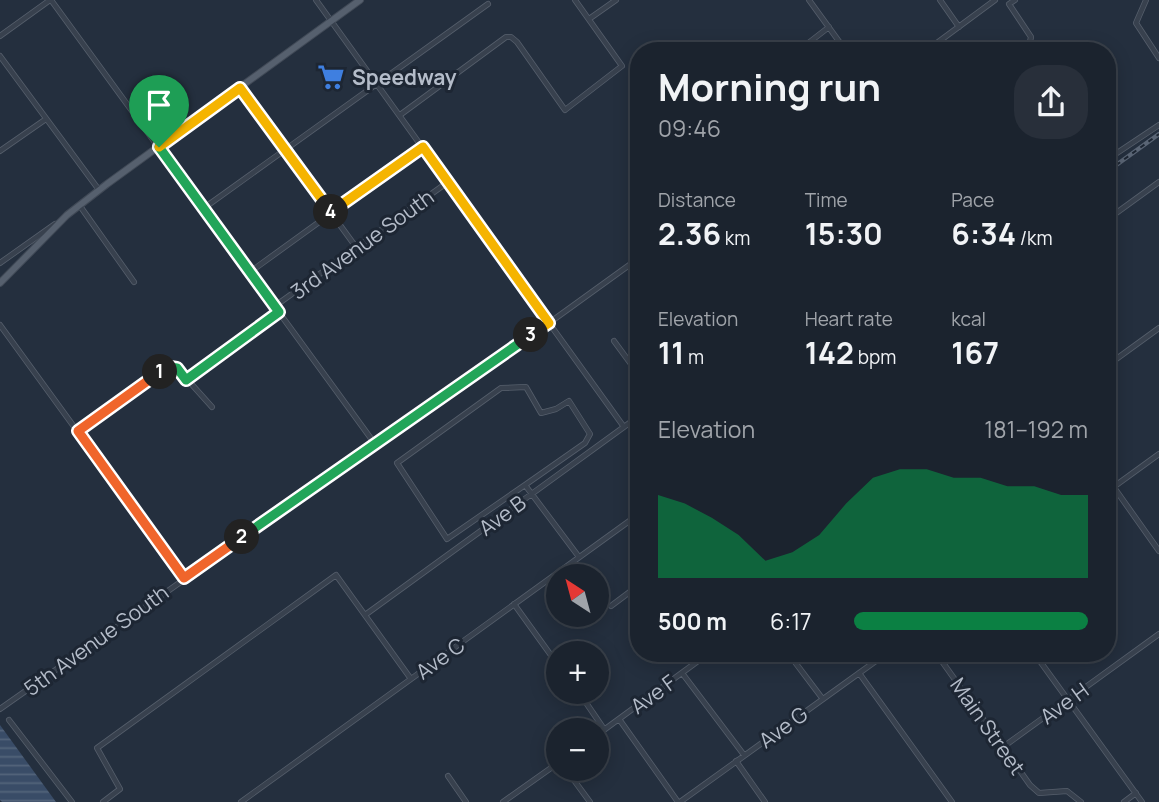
<!DOCTYPE html>
<html lang="en">
<head>
<meta charset="utf-8">
<style>
	:root { --surface:#1b232e; --page:#282f3a; --text:#f1f3f6; --muted:#a0a4aa; --line:#39404a; --accent:#0b8043 }
	body { margin:0; font-family:Manrope,sans-serif; background:var(--page); color:var(--text); height:100vh; display:flex; flex-direction:column; font-size:26px; white-space:nowrap }
	* { box-sizing:border-box; margin:0 }
	p { font-size:23px; color:var(--muted) }
	.icon { flex:none; width:38px; height:38px; fill:none; stroke:currentColor; stroke-width:2; stroke-linecap:round; stroke-linejoin:round }
	.map { position:relative; flex:1; overflow:hidden }
	.sheet { position:absolute; left:630px; top:42px; width:486px; height:620px; display:flex; flex-direction:column; background:var(--surface); border-radius:28px; box-shadow:0 4px 18px #0003,0 0 0 2px var(--line) }
	.sheet>* { flex:none }
	.needle { width:46px; rotate:324deg }
	.fabs { position:absolute; left:546px; top:564px; display:grid; gap:14px }
	.fabs a { display:grid; place-items:center; width:63px; height:63px; border-radius:50%; background:var(--surface); box-shadow:0 4px 18px #0003,0 0 0 2px var(--line); font-size:35px }
	.pin { position:absolute; display:grid; place-items:center; width:60px; height:60px; color:#fff; margin:-72px -30px; border-radius:50% 50% 50% 0; rotate:-45deg; box-shadow:0 0 7px #0007 }
	.pin .icon { rotate:45deg }
	.km { position:absolute; width:35px; height:35px; margin:-18px; border-radius:50%; background:#222; color:#fff; font-size:19px; line-height:35px; text-align:center }
	.round { display:grid; place-items:center; flex:none; width:74px; height:74px; border-radius:28px; background:var(--page) }
	.summary { display:flex; align-items:center; justify-content:space-between; height:119px; padding:0 28px }
	h1 { font-size:38px; font-weight:700; line-height:52px }
	.metrics { display:grid; grid-template-columns:repeat(3,1fr); gap:10px; height:119px; padding:7px 28px }
	.metrics div { display:grid; align-content:center }
	.metrics b { font-size:30px; font-weight:700 }
	.metrics small { font-size:19px; font-weight:400 }
	.metrics p { font-size:19px }
	.chart { height:196px; padding:14px 28px }
	.chart p { display:flex; justify-content:space-between }
	.chart svg { width:100%; height:126px; margin-top:7px; fill:var(--accent); opacity:.7 }
	ul { padding:0 28px; list-style:none; font-size:23px }
	li { display:grid; grid-template-columns:112px 84px 1fr; align-items:center; height:52px }
	li i { height:18px; border-radius:9px; background:var(--accent) }
	.map>svg:first-child { display:block }
</style>
</head>
<body>
<div class="map">
<svg width="1159" height="802" viewBox="0 0 1159 802">
	<defs>
		<pattern id="water-rules" width="6" height="5" patternUnits="userSpaceOnUse" patternTransform="scale(1.75)"><rect width="6" height="5" fill="#394c67"/><path d="M0 2.5h6" fill="none" stroke="#53647b"/></pattern>
	</defs>
	<rect width="100%" height="100%" fill="#242f3e"/>
	<!-- water -->
	<path fill="url(#water-rules)" d="M0,725L56,802H2L0,800Z"/>
	<g fill="none" stroke-linecap="round" stroke-linejoin="round">
		<!-- minor casing -->
		<g stroke="#565f6c" stroke-width="6">
			<path id="minor" d="M51,0L375,444
				M316,0L624,427
				M809,0L846,51
				M940,0L959,27
				M1015,0L1009,4L1031,37L1028,51
				M1146,0L1136,23L1159,58
				M589,19L616,0
				M0,36L50,0
				M798,51L829,27
				M926,51L995,0
				M0,56L99,190
				M240,88L356,247
				M400,115L506,37H511L517,42L565,110L622,66L575,0
				M0,151L46,119
				M1108,159L1159,125
				M80,206L134,282
				M204,208L488,4
				M1108,219L1159,182
				M0,263L55,224
				M250,272L423,147
				M275,306L448,182
				M0,325L184,578
				M614,341L639,375
				M1108,365L1159,328
				M186,380L279,312
				M78,431L170,367L177,368L212,407
				M1108,479L1159,551
				M525,485L585,443L590,434L569,401L556,409L541,413L526,387L501,388L397,463L447,539L525,485L579,557
				M1108,491L1159,454
				M514,604L558,665
				M611,606L639,585
				M365,615L639,416
				M788,653L822,698
				M936,653L1030,785L1039,793L1067,791L1081,802
				M1034,653L1142,802
				M682,673L744,755
				M859,673L952,802
				M578,691L604,729
				M0,709L549,323L639,258
				M619,719L678,802
				M9,720L72,802
				M597,735L709,653
				M1003,747L1159,634
				M736,761L765,802
				M565,768L590,802
				M448,776L466,802
				M103,802L120,789L97,748L336,575L411,679
				M241,802L639,514
				M503,802L558,763
				M680,802L887,653
				M1124,802L1136,793"/>
		</g>
		<!-- major casing -->
		<g stroke="#414a57" stroke-width="8">
			<path id="major" d="M0,283L67,215L107,184L360,0"/>
		</g>
		<!-- minor -->
		<use href="#minor" stroke="#38414e" stroke-width="4.5"/>
		<!-- major -->
		<use href="#major" stroke="#56606e" stroke-width="6"/>
		<!-- rail casing -->
		<g stroke="#5a6575" stroke-width="4.5">
			<path id="rail" d="M1108,171L1159,134"/>
		</g>
		<!-- rail -->
		<use href="#rail" stroke="#1d2633" stroke-width="2" stroke-dasharray="5" stroke-linecap="butt"/>
	</g>
	<g fill="none" stroke-linecap="round" stroke-linejoin="round">
		<!-- split-1 casing -->
		<g stroke="#fff" stroke-width="14">
			<path id="split-1" d="M159,147L279,312L186,380L177,368L170,367L160,372"/>
		</g>
		<!-- split-2 casing -->
		<g stroke="#fff" stroke-width="14">
			<path id="split-2" d="M160,372L78,431L184,578L242,537"/>
		</g>
		<!-- split-3 casing -->
		<g stroke="#fff" stroke-width="14">
			<path id="split-3" d="M242,537L531,335"/>
		</g>
		<!-- split-4 casing -->
		<g stroke="#fff" stroke-width="14">
			<path id="split-4" d="M331,212L423,147L549,323L531,335"/>
		</g>
		<!-- split-5 casing -->
		<g stroke="#fff" stroke-width="14">
			<path id="split-5" d="M159,147L240,88L331,212"/>
		</g>
		<!-- split-1 -->
		<use href="#split-1" stroke="#22a559" stroke-width="9"/>
		<!-- split-2 -->
		<use href="#split-2" stroke="#f0652b" stroke-width="9"/>
		<!-- split-3 -->
		<use href="#split-3" stroke="#22a559" stroke-width="9"/>
		<!-- split-4 -->
		<use href="#split-4" stroke="#f5b400" stroke-width="9"/>
		<!-- split-5 -->
		<use href="#split-5" stroke="#f5b400" stroke-width="9"/>
	</g>
	<!-- icons -->
	<defs>
		<g id="supermarket-bare" transform="scale(2.1)"><path d="M-6-5.5h2.5l.6 2H6L4.5 2H-2.5L-4.4-4H-6ZM-1.5 3.2a1.3 1.3 0 1 0 .1 0ZM3 3.2a1.3 1.3 0 1 0 .1 0Z" fill="#3f7fe0" stroke="#1d2633" stroke-width="2.5" paint-order="stroke"/></g>
	</defs>
	<g fill-rule="evenodd">
		<use href="#supermarket-bare" x="331" y="77"/>
	</g>
	<g text-anchor="middle" dominant-baseline="central" stroke-width="6" stroke-linejoin="round" paint-order="stroke">
		<!-- poi labels -->
		<g font-size="21" font-weight="bold" fill="#b4bcc9" stroke="#1d2633" text-anchor="start">
			<text x="352" y="77">Speedway</text>
		</g>
		<!-- street labels -->
		<g font-size="21" fill="#b4bcc9" stroke="#1d2633">
			<text transform="translate(362 244) rotate(-36)">3rd Avenue South</text>
			<text transform="translate(502 515) rotate(-36)">Ave B</text>
			<text transform="translate(96 640) rotate(-36)">5th Avenue South</text>
			<text transform="translate(440 658) rotate(-36)">Ave C</text>
			<text transform="translate(653 694) rotate(-36)">Ave F</text>
			<text transform="translate(1064 703) rotate(-36)">Ave H</text>
			<text transform="translate(988 726) rotate(55)">Main Street</text>
			<text transform="translate(783 727) rotate(-36)">Ave G</text>
		</g>
	</g>
</svg>
<div class="fabs">
<a><svg class="needle" viewBox="-14 -14 28 28"><path d="M0-13l5 13h-10z" fill="#e53935"/><path d="M0 13l5-13h-10z" fill="#a0a4aa"/></svg></a>
<a>+</a>
<a>−</a>
</div>
<div class="pin" style="left:159px;top:147px;background:#1e9e55"><svg class="icon" aria-label="arrive" viewBox="0 0 24 24"><path d="M6 21V4h12l-3 4 3 4H6"/></svg></div>
<b class="km" style="left:160px;top:372px">1</b>
<b class="km" style="left:242px;top:537px">2</b>
<b class="km" style="left:531px;top:335px">3</b>
<b class="km" style="left:331px;top:212px">4</b>
<section class="sheet">
<div class="summary"><div><h1>Morning run</h1><p>09:46</p></div><a class="round"><svg class="icon" aria-label="share" viewBox="0 0 24 24"><path d="M12 15V3M7 8l5-5 5 5M5 13v7h14v-7"/></svg></a></div>
<div class="metrics">
<div><p>Distance</p><b>2.36<small> km</small></b></div>
<div><p>Time</p><b>15:30</b></div>
<div><p>Pace</p><b>6:34<small> /km</small></b></div>
</div>
<div class="metrics">
<div><p>Elevation</p><b>11<small> m</small></b></div>
<div><p>Heart rate</p><b>142<small> bpm</small></b></div>
<div><p>kcal</p><b>167</b></div>
</div>
<div class="chart"><p><span>Elevation</span>181–192 m</p>
<svg viewBox="0 0 160 44" preserveAspectRatio="none"><path d="M0 44V15L10 18L20 23L30 29L40 38L50 35L60 29L70 18L80 9L90 6L100 6L110 9L120 9L130 12L140 12L150 15L160 15V44z"/></svg>
</div>
<ul>
<li><b>500 m</b>6:17<i style="width:100%"></i></li>
</ul>
</section>
</div>
</body>
</html>
